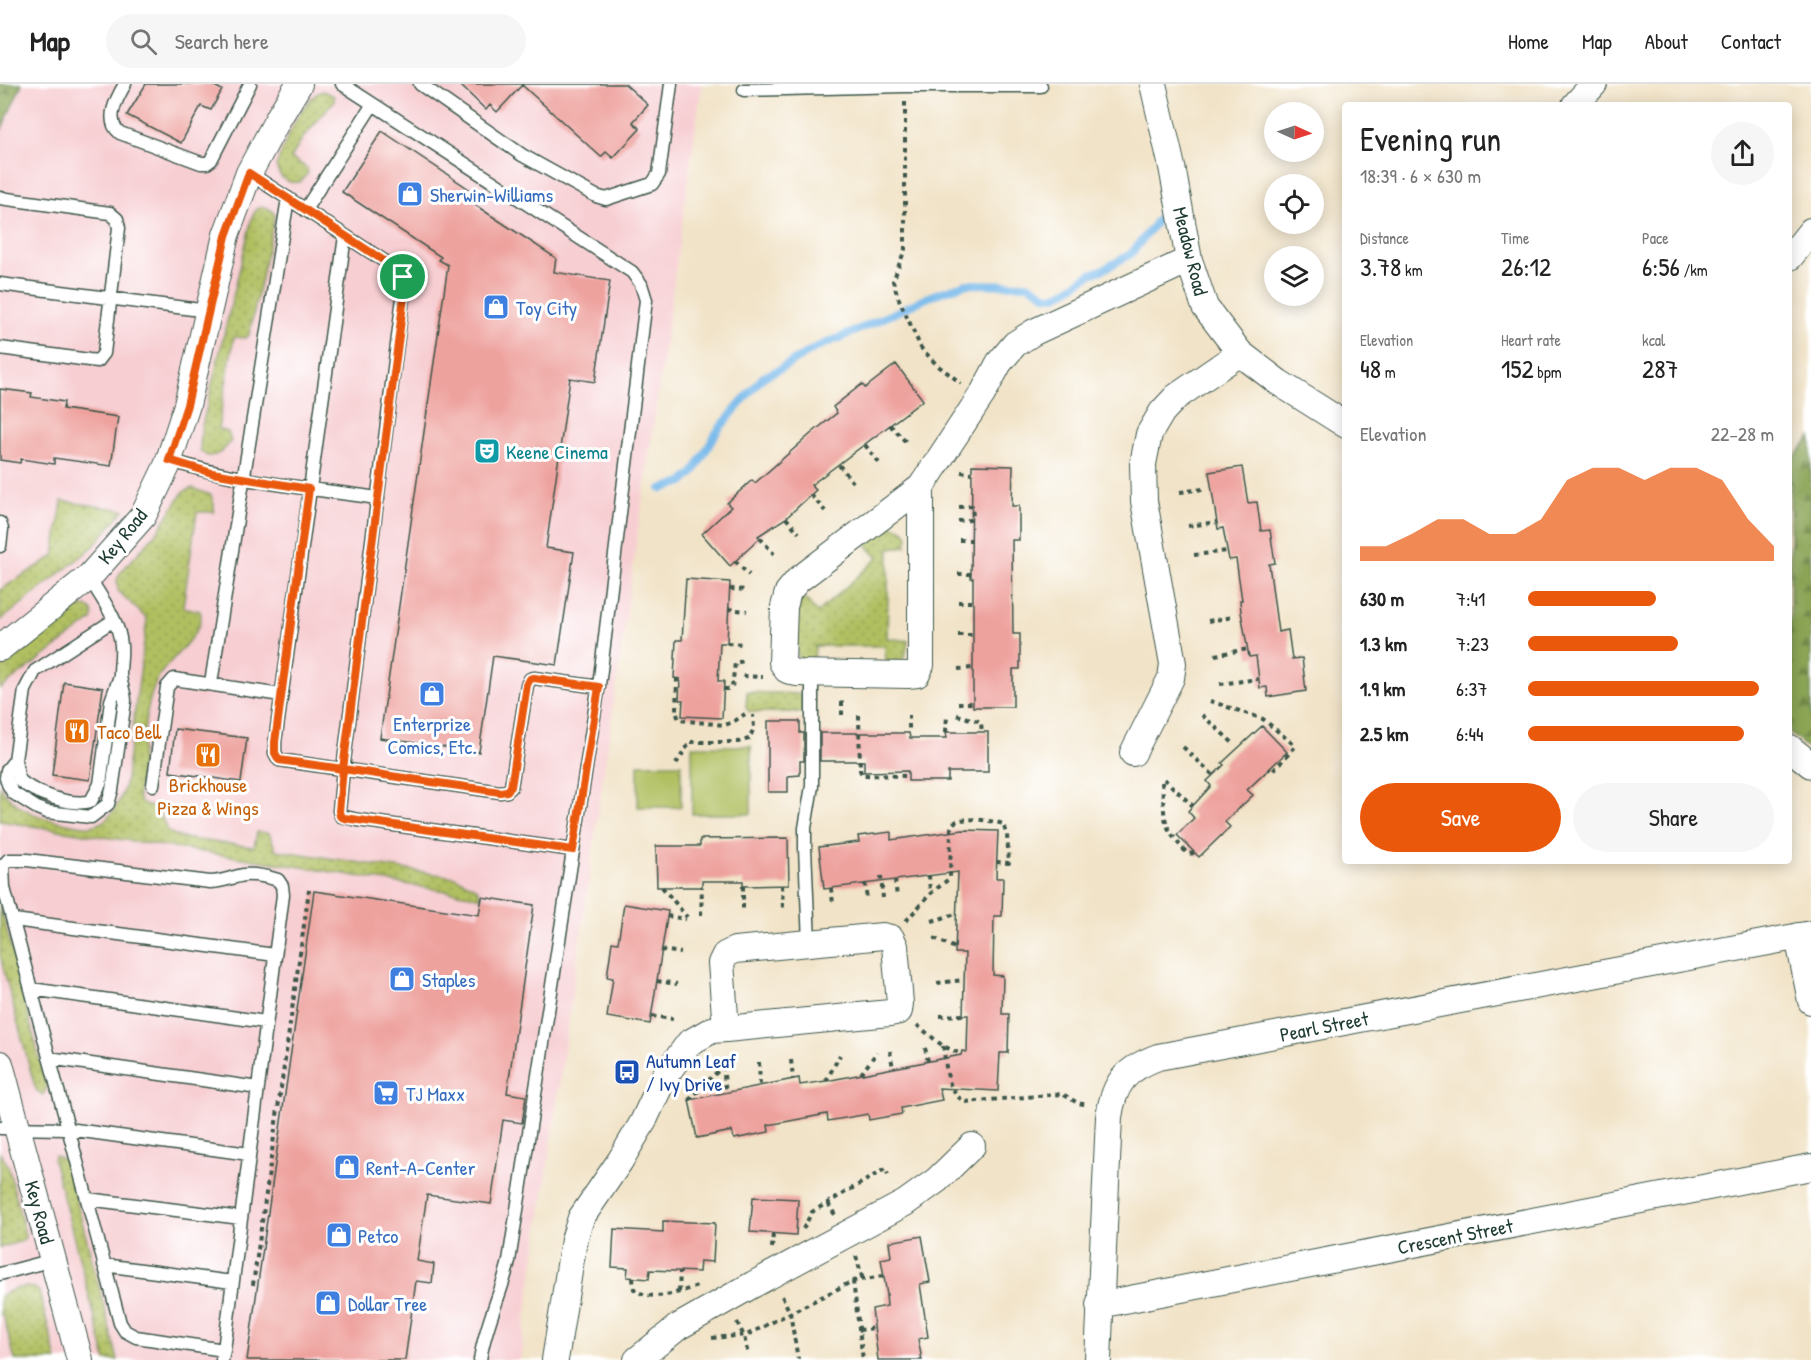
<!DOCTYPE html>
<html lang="en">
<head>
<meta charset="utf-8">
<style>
	:root { --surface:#fff; --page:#f6f6f6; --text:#222; --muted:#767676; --line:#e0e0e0; --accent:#ea580c }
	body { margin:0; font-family:"Patrick Hand",sans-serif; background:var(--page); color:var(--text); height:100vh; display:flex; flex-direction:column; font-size:22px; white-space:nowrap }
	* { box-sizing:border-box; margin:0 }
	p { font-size:20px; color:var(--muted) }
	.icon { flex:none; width:33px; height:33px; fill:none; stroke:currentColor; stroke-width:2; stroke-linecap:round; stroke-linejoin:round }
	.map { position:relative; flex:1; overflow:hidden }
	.details { position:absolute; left:1342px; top:18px; width:450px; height:762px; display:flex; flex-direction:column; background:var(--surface); border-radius:6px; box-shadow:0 3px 15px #0003 }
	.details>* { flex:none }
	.needle { width:39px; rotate:93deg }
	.tools { position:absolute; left:1264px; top:18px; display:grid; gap:12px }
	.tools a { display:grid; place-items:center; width:60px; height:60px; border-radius:50%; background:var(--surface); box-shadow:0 3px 15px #0003; font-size:30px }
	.pin { position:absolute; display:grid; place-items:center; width:51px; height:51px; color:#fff; margin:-26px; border:3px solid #fff; border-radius:50%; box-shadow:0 2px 6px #0007 }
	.round { display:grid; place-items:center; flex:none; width:63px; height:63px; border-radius:32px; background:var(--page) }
	.head { display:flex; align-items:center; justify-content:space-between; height:102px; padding:0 18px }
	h1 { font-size:33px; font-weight:600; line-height:45px }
	.figures { display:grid; grid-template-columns:repeat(3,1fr); gap:9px; height:102px; padding:6px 18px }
	.figures div { display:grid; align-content:center }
	.figures b { font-size:26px; font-weight:600 }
	.figures small { font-size:16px; font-weight:400 }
	.figures p { font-size:16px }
	.chart { height:168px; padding:12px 18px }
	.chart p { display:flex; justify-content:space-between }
	.chart svg { width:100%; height:108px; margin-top:6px; fill:var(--accent); opacity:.7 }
	.primary-button { display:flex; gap:12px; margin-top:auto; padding:12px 18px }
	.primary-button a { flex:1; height:69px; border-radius:36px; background:var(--accent); color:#fff; font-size:24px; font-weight:600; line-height:69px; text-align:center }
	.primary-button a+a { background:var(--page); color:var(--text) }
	ul { padding:0 18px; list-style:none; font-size:20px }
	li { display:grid; grid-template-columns:96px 72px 1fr; align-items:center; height:45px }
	li i { height:15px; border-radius:8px; background:var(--accent) }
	header { display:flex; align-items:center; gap:36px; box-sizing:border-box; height:84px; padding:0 30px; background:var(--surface); border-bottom:2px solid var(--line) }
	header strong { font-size:28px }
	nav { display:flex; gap:33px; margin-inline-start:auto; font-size:21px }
	.search { width:420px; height:54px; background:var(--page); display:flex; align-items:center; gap:15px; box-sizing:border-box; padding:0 21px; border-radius:33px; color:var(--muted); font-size:22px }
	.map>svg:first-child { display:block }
</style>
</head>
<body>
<header>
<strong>Map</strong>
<div class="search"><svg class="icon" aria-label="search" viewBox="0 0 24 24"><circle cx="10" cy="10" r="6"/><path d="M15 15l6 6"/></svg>Search here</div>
<nav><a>Home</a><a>Map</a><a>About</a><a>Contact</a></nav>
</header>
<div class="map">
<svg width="1811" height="1276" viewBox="0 0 1811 1276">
	<defs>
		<pattern id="grass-dots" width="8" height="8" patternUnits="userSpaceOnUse" patternTransform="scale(1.5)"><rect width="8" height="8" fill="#b0bf61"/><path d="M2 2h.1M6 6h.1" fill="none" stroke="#8f9c51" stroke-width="1.8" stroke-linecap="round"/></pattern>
		<pattern id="forest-firs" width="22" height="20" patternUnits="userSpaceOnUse" patternTransform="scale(1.5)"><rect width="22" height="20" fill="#8ca657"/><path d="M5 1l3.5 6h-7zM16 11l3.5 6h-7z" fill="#728849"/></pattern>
	</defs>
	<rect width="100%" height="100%" fill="#fff"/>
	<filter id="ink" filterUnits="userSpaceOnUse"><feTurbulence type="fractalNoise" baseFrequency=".0167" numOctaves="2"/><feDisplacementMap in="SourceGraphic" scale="12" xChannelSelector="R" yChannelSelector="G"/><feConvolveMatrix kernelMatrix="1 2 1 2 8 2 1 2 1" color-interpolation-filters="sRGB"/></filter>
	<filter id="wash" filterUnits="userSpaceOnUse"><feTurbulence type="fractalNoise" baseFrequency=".008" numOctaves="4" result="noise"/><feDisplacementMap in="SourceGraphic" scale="24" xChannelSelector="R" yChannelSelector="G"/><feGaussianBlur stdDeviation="1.35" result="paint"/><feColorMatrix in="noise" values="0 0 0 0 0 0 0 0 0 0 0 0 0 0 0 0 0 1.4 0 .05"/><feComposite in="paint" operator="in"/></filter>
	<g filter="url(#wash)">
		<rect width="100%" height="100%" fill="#f1e3c7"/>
		<!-- built -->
		<path fill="#f7cfd3" d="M22,0H702L520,1276H0V49Z"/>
		<!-- grass -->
		<path fill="url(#grass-dots)" stroke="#687e4a" stroke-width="1.5" d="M323,7L334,12V17L302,55L291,74L307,84L308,89L300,98C287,100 279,94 276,82C283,63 302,12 323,7Z
			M261,123C268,123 272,125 275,131L249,251L245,254L234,253L218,345L228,348L231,357C224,366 220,372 207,372L200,366L201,346L252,133L256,126Z
			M192,404L211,411L214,420V428H197L183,523L200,527C208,546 168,576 159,592C141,627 143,672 138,711L140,718C162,726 159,727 168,748L182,754L254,763L257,748L269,749L276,766L455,793L476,803L482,813L308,784L0,737V702C16,728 44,735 72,740C78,741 85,743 91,742C110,739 120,718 125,701L147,535L118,507L117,496L120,489L158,447L183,408Z
			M62,417L124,426L93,463L0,537V506L54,472Z
			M890,441L904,446L908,452L906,462L889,464L887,554L908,557L905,573L896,579H886L885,562H815L814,577L804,580L799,575L796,567L799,516L806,515L817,529L878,474L868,463L867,458Z
			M84,522C92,523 94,529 92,536L0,605V585L77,524Z
			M747,608L800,610L803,617V628H750L746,624Z
			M0,820L47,1004L43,1011L37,1007L34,1000L0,872Z
			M0,1069L8,1081L25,1150V1154L22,1157L0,1164Z
			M55,1072L63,1075L68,1083L118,1276H106L53,1075Z
			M25,1203L35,1204L39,1208L57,1276H15L3,1231H0V1212L14,1205Z"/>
		<!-- forest -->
		<path fill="url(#forest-firs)" stroke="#567246" stroke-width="1.5" d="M0,0H22L0,49Z
			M1811,353V667L1790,650V378Z"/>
		<!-- green -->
		<path fill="#b0bf61" stroke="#687e4a" stroke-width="1.5" d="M692,662H751V730H692Z
			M638,680H681V723H638Z"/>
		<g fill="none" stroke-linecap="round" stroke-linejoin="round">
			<!-- stream -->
			<path stroke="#75b8ea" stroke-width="8" d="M661,405L683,398L693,389L718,346L763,293L780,285L817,263L851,249L933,211L966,200L1029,201L1047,212H1057L1091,190L1104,185L1131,170L1167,124"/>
		</g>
		<g id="blocks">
			<!-- building -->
			<path fill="#eea29e" d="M146,0H211L222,6L211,26L201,22L181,59L127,31Z
				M459,0H625L648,21L633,38L640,45L613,74L606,68L601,73L522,1L497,28L490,21L486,26Z
				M382,47L481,113L475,121L556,174L554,188L610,197L595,298L570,294L546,464L574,468L557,581L493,572L479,668L380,654L448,181L439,176L441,173L342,108Z
				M896,280L923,316L811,401L816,406L786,434L758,452L760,454L730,482L702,450L731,423L727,419L752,396L755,399L813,348L837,329L833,323L862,300L865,304Z
				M0,305L32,309L31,313L64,318L63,325L118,333L111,382L54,374V380L21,375L20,379L0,376Z
				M972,381L1013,382L1012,422H1019V456H1012L1013,550H1020V585H1013V623H973V494H971Z
				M1242,383L1248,419L1257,418L1261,447L1270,446L1275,479L1269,480L1278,548L1288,546L1292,575L1302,574L1306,607L1268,613L1267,603L1260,604L1256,572L1249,573L1241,528L1240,516H1242L1236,475L1229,476L1223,444L1218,445L1209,388Z
				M686,495L730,498L727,559H720L718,597H724L722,634L682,632L683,616H679L680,595L674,594L676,556H682Z
				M64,598L103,604L90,696L52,691Z
				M768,637H800V649H804V677H800V691L788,692V708H768Z
				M1262,642L1287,668L1247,706L1253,711L1225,738L1230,743L1199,773L1177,751L1194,734L1188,727L1211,702L1207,697L1224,681L1222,679Z
				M175,645L247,654L241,698L170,688Z
				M946,648H988V688H948V697H908V687L864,688V677H820V649H909L910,654H947Z
				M963,746L998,747L996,794H1003L1002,832H994L993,891L1003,892L1002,930H1009L1008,969H1000L998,1007L939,1004L942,1016L901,1024L902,1030L869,1036L868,1030L828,1037L827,1030L768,1041L769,1048L734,1055L732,1047L697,1054L689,1016L799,994L800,1001L826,997L961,971L962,967L967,968L968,931H963L965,869H955L958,788L824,805L819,763L859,758L858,752L891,748V756Z
				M788,754L789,801L743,802V797H702V803H657L656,762H700V755Z
				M314,807L479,831L482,813L534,821L507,1009L526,1012L522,1039L503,1036L491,1120L427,1111L417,1177L434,1180L432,1199L416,1197L405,1276H247Z
				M624,820L668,827L650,940L607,933L613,894L607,893L612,858L618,859Z
				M753,1113L798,1115L796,1151L750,1148Z
				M663,1137L715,1139L713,1178L700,1177L699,1188L650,1186L649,1195L627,1193L628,1184L612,1183L614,1145L663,1148Z
				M922,1152L930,1198L920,1200L928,1253L918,1255L922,1276H878L872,1225L887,1222L886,1211H887L881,1175L891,1173L889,1158Z"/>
		</g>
	</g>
	<g filter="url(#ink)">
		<use href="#blocks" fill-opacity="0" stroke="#3e564a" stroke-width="1.5"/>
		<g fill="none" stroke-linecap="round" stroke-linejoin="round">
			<!-- service casing -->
			<g stroke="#3e564a" stroke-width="15">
				<path id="service" d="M125,0C117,14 104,36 120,49L201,79H207L211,76L250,0
					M342,0L632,188L641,200L646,216L600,594L509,1177C501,1211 485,1241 480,1276
					M420,0L522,71L596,112L606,115L652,100L659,90L671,0
					M744,6L905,2H1041
					M249,89L398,186L405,198L343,685L339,727L341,732L358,736L573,766
					M0,114L110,129L117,135L119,144L104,269L98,277L89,276L0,264
					M305,126L373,20
					M345,152L275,658V669L279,676L500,708L507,707L511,703L527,601L530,595L534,594L599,603
					M0,200L208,227
					M169,376C236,398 308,404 378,414
					M0,439L2,445L0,462
					M89,493C101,514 119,536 121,561C122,571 120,580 120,590C120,599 125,608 125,617L112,706L108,720L91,733L47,728L37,724L13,709L8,700L6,694L7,686L15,676L25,606L35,587L114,536
					M211,599L288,114
					M15,676L19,696C34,709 71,723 91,717L100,700L111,617L120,592
					M153,701L167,603L174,595L281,611
					M14,836L275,871
					M809,859L805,764V744L812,702V590
					M31,905L266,938
					M49,974L258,1004
					M0,1044L68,1045L249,1070
					M87,1115L241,1134
					M104,1181L232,1198
					M0,1190L53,1176
					M222,1276L224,1266C243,1115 263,963 283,811L282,802L278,796C268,793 254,790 244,791C232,793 222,798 210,798L27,776H8L3,782L4,804L120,1239L125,1247L136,1253L224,1266"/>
			</g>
			<!-- minor casing -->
			<g stroke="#3e564a" stroke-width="28">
				<path id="minor" d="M1153,0L1172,83L1189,176L1205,223L1240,269L1278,298L1346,341
					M1575,21L1594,0
					M1790,173L1811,147
					M921,403V581L917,590L908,591L796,589L787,586L782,578L784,523L788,508L798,496Z
					M921,403L983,309L999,279L1015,260L1034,248L1189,176
					M0,564L89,493L143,432L167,382L187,321L226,151L249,89L279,33L299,0
					M1790,664L1811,681
					M1133,669L1171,594L1173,580L1144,417L1143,380L1149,350L1162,328L1176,313L1240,269
					M1798,852L1811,917
					M0,980L80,1276
					M1099,1221L1811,1083
					M555,1276L574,1156L581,1134L620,1077L643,1038L664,993L689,959L712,946L726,945L890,929L899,927L900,919L895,862L891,854L883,852L735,866L725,871L721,879L726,945
					M637,1276L678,1243L754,1200L905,1119L937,1096L972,1062
					M1098,1276L1109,1033C1114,998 1126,985 1158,973L1811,850"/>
			</g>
			<!-- path -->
			<path stroke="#3e564a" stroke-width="4" stroke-dasharray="4.5 4.5" stroke-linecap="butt" d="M905,18V165L893,197L898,213L921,264L937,281L961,299
				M890,341L906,358
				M865,361L880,380
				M839,381L855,401
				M961,388L972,389
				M1180,408L1203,405
				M811,411L825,427
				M786,434L799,449
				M958,437L970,436L973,433L972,422L959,423
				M1188,442L1217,438
				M760,454L774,470
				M959,456H972
				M1194,471L1228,467
				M735,477L749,491
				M958,490H971
				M730,505L748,506
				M958,518H973
				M728,525L747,527
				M1208,537L1234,533
				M958,551H973
				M727,559L745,560
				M1215,571L1248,565
				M958,585L973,584
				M743,592L763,593
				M677,594L676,627L679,636L725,641L733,638L745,630
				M1220,600L1258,595
				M724,605H729L732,603L735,579L744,577
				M1210,617L1263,635L1292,659L1295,663L1293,665L1272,688L1269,685
				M958,619H973
				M842,631V614
				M859,631L860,686L862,691L908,692
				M909,631V649
				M957,631L978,637L981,639L982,648
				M1202,631L1233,659
				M946,648L947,631
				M1183,663L1213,691
				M676,680L690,658H738L749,655L754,644L753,631
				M1164,695L1193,722
				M1162,698C1165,736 1161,742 1188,770L1195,769
				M929,791L930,809
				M881,792L883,814
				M895,796L897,813
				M865,799L867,816
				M782,801L783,824
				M743,802V827
				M662,803L687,833
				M831,804L833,819
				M701,831L702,803
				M667,832L686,835
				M906,837L930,810L950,794L951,744C953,740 953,739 957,737C966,733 994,737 1003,740L1007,751L1009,779L997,778
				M932,837L956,830
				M934,854L955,864
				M661,866L681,869
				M657,897L677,900
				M937,899L964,896
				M652,932L673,935
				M940,932L963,931
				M917,941L943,962L961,970
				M943,962C947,983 945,1006 965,1018L1062,1010C1071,1014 1077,1021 1087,1020
				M925,964L928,977
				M890,967L893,984
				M791,976L793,995
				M759,978L760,1002
				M723,982L726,1009
				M861,990L877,968
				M826,997L840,971
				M689,1016L723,982
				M828,1119L835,1131
				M803,1145L812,1128L885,1085L888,1091
				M772,1164L773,1149
				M856,1172L863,1196
				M633,1194L634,1205C651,1219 680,1208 697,1202
				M853,1197L863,1276
				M253,1201L309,806
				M679,1208L680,1187
				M782,1212L790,1229L798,1275
				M737,1238L744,1252L748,1271
				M859,1246L875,1244
				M712,1254L747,1251L853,1197L883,1192"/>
			<!-- service -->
			<use href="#service" stroke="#fff" stroke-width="12"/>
			<!-- minor -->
			<use href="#minor" stroke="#fff" stroke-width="26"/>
		</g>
	</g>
	<g fill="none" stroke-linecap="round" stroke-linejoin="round" filter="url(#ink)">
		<!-- route casing -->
		<g stroke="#fff" stroke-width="12">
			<path id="route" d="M403,193L398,186L249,89L226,152L187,321L169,376L212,389L309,405L275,658V669L279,676L343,685L339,727L340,732L344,734L573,766L599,603L534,594L530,595L527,601L511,703L507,707L500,708L343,685L405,205L403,193"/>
		</g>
		<!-- route -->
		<use href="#route" stroke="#ea580c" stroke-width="8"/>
	</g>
	<!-- icons -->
	<defs>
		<g id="shop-square" transform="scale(1.35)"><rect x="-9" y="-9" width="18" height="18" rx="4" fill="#3f7fe0" stroke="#fff"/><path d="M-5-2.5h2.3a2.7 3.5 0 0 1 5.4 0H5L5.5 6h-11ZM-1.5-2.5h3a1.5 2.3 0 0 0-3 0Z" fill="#fff"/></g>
		<g id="theatre-square" transform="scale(1.35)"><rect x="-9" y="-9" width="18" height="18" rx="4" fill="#0f9aa8" stroke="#fff"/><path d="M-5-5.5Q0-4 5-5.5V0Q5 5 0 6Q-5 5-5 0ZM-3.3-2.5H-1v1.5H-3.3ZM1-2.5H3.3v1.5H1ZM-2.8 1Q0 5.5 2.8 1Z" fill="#fff"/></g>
		<g id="restaurant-square" transform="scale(1.35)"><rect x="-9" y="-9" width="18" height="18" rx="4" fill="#e8710a" stroke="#fff"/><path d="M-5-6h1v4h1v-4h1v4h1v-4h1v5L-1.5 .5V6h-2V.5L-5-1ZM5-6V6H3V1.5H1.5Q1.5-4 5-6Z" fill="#fff"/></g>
		<g id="bus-square" transform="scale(1.35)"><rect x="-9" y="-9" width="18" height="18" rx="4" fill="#1a4fb4" stroke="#fff"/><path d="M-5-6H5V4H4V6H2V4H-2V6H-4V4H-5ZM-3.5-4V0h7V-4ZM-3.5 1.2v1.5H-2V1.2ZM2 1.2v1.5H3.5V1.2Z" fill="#fff"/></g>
		<g id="supermarket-square" transform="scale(1.35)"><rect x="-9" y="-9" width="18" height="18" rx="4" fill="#3f7fe0" stroke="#fff"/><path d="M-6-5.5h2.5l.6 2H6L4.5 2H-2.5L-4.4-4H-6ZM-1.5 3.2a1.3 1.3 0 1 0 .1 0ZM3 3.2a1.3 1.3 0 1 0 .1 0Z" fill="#fff"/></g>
	</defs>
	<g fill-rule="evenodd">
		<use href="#shop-square" x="410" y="110"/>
		<use href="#shop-square" x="496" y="223"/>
		<use href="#theatre-square" x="487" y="367"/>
		<use href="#shop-square" x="432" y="610"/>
		<use href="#restaurant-square" x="77" y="647"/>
		<use href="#restaurant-square" x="208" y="671"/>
		<use href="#shop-square" x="402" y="895"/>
		<use href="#bus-square" x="627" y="988"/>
		<use href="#supermarket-square" x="386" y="1009"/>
		<use href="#shop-square" x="347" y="1083"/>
		<use href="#shop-square" x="339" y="1151"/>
		<use href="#shop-square" x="328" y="1219"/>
	</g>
	<g text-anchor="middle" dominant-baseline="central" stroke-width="6" stroke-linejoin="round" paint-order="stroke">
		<!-- shop labels -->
		<g font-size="20" fill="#366cbe" stroke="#fff" text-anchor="start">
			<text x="430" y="110">Sherwin-Williams</text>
			<text x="516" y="223">Toy City</text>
			<text x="432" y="639" text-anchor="middle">Enterprize<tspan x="432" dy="23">Comics, Etc.</tspan></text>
			<text x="422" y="895">Staples</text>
			<text x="406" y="1009">TJ Maxx</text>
			<text x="366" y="1083">Rent-A-Center</text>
			<text x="358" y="1151">Petco</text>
			<text x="348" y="1219">Dollar Tree</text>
		</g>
		<!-- street labels -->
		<g font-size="20" fill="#1f3d34" stroke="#fff">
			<text transform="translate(1191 167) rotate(76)">Meadow Road</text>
			<text transform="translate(122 452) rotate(-51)">Key Road</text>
			<text transform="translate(1324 942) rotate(-11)">Pearl Street</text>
			<text transform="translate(40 1128) rotate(75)">Key Road</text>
			<text transform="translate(1455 1152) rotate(-11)">Crescent Street</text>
		</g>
		<!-- culture labels -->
		<g font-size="20" fill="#0d838f" stroke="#fff" text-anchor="start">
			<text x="506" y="367">Keene Cinema</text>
		</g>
		<!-- food labels -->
		<g font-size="20" fill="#c56008" stroke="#fff" text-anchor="start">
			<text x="97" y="647">Taco Bell</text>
			<text x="208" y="700" text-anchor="middle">Brickhouse<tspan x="208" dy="23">Pizza &amp; Wings</tspan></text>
		</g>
		<!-- transit labels -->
		<g font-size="20" fill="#164399" stroke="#fff" text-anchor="start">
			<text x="646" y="976">Autumn Leaf<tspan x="646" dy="23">/ Ivy Drive</tspan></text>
		</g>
	</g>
</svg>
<div class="tools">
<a><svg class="needle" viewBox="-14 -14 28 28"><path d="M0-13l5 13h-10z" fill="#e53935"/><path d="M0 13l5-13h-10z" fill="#767676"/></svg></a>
<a><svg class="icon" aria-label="locate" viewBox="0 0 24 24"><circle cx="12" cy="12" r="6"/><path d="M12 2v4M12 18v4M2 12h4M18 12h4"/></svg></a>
<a><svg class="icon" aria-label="layers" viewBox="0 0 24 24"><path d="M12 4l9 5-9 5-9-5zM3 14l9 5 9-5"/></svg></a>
</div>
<div class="pin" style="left:403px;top:193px;background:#1e9e55"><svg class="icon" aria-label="arrive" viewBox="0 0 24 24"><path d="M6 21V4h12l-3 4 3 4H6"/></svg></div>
<section class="details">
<div class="head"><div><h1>Evening run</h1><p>18:39 · 6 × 630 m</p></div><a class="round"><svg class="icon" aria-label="share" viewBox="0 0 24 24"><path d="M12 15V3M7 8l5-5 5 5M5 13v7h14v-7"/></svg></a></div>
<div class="figures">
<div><p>Distance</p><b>3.78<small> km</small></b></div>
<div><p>Time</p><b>26:12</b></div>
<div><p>Pace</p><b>6:56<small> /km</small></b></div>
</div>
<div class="figures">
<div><p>Elevation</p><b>48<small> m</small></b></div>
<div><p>Heart rate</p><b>152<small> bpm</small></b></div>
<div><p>kcal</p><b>287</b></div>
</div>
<div class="chart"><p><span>Elevation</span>22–28 m</p>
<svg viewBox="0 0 160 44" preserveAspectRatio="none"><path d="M0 44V38L10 38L20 33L30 27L40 27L50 33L60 33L70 27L80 11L90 6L100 6L110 11L120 6L130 6L140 11L150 27L160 38V44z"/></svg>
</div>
<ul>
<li><b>630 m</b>7:41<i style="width:52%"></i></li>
<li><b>1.3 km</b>7:23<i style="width:61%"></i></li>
<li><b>1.9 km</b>6:37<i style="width:94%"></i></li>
<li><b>2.5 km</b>6:44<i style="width:88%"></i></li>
</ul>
<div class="primary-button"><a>Save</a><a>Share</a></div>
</section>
</div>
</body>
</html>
